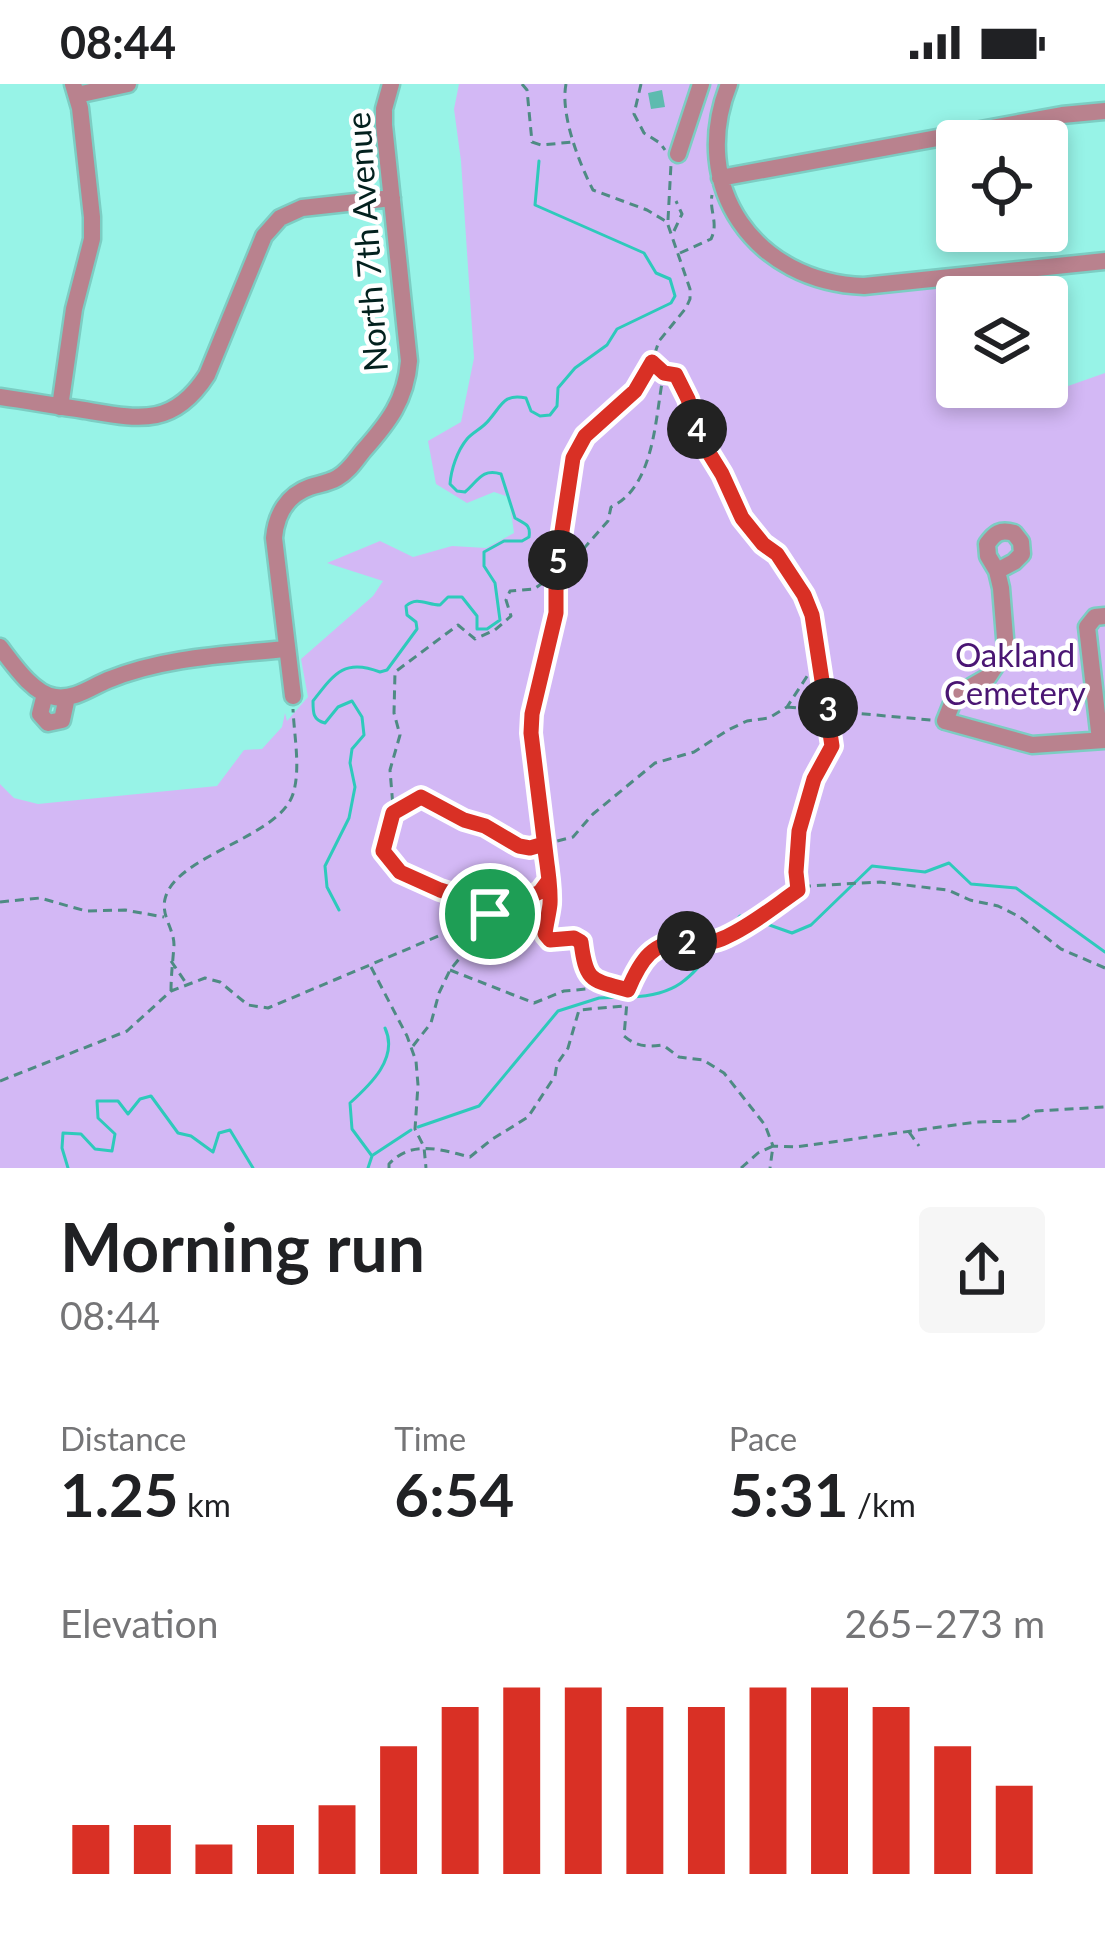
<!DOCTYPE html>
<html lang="en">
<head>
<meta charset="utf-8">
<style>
	:root { --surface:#fff; --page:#f6f6f6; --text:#202124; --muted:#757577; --accent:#d93025 }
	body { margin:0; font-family:Lato,sans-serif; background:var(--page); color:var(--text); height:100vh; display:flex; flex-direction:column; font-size:45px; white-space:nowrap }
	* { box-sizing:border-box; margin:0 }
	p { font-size:39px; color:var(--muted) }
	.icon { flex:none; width:66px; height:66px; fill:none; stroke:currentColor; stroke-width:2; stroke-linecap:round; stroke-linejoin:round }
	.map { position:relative; height:1084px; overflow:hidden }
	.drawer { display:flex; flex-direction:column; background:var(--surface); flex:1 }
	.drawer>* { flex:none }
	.fabs { position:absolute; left:936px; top:36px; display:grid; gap:24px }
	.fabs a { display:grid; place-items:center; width:132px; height:132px; border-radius:12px; background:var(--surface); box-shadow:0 6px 18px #0003; font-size:60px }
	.pin { position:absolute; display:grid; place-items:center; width:102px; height:102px; color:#fff; margin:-51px; border:6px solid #fff; border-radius:50%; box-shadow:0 3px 12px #0007 }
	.km { position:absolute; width:60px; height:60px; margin:-30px; border-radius:50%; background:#222; color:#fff; font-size:33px; line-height:60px; text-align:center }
	.round { display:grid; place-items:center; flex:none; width:126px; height:126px; border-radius:12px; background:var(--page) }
	.headline { display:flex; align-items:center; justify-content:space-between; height:204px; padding:0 60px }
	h1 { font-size:66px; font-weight:700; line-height:90px }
	.metrics { display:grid; grid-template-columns:repeat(3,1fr); gap:18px; height:204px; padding:12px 60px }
	.metrics div { display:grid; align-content:center }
	.metrics b { font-size:60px; font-weight:700 }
	.metrics small { font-size:33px; font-weight:400 }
	.metrics p { font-size:33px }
	.chart { height:336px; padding:24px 60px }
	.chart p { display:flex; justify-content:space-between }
	.chart svg { width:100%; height:216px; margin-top:12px; stroke:var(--accent); stroke-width:6 }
	.status { display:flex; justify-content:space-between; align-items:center; height:84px; padding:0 60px; background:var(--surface); direction:ltr }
	.status svg { height:33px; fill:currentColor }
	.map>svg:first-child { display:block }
</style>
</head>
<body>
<div class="status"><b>08:44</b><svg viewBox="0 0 49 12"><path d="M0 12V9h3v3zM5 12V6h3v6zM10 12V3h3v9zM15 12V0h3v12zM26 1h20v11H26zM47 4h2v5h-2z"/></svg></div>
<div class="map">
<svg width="1105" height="1084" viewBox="0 0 1105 1084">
	<rect width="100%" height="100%" fill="#97f3e7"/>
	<!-- green -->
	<path fill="#d3b8f5" d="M459,0H730L709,60L713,96L720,117L734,130L758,161L825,198L959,192L957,303H999L1017,320L1105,289V1084H0V700L14,714L38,720L217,702L244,666L262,665L282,643L285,629L287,637L308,613L301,575L373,512L383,497L327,479L380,457L413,473L452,462L486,464L514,449L509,413L494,408L467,419L436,400L428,357L461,338L474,274L461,77L454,25Z"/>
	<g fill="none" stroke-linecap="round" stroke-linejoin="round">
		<!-- stream -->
		<path stroke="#2ecabb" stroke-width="3" d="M339,826L327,803L325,782L349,734L355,703L350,679L352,665L364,651L362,633L352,617L338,623L325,639C313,636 313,629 313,617C334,590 344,574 380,588L387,586L417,545L416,538L407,531L406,522C417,512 427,521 440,521L448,513H462L477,532V545H487L500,536L495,499L484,482V468L504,457H522L529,453C531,440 525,440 515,434L501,390C482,384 478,397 465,408L457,407L450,400C451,386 457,367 467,355C473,348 483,344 489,336C502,321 504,309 526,314L531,327L540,332L550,331L557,322L558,304L575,284L607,261L617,245L671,219L675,212L670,195L656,189L644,169L535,121L539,77
			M758,837L792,849L811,841L872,782L925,788L949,779L971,800L1016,804L1105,868
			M725,851L740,832L750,835
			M631,913C679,911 691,893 719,858
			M418,1043L479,1022L558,927L599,914L623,913
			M373,1071L411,1046
			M68,1084L62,1064L63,1049L81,1050L95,1065L112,1067L115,1050L98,1034L97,1017H118L128,1030L140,1015L151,1012L178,1049L191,1052L213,1068L219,1049L230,1046L253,1084
			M368,1084L372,1072L352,1045L350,1019C370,1001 399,974 385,944"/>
	</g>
	<!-- building -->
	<path fill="#5ebbaf" d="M662,6L665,23L651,25L648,9Z"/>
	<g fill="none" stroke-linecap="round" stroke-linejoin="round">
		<!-- minor casing -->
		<g stroke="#7ccdc3" stroke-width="21">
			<path id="minor" d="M729,0C688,103 755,198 864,202L1105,177
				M77,11L128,0
				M678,70L701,0
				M720,94L1062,31L1105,27
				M0,313C28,317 56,322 84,326C138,335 173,344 207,291L264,152L280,134L302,124L392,114
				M60,323L74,225L92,155V133L80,24L73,0
				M997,487L1014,478L1022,470L1021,458L1014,449C1000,445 995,449 987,460L988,472L997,487L1001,504L1006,566L988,593L955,612L945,637L1032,661L1105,656
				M0,563C13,580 33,610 55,613C75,616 91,603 108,596C164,573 226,571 285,565
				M45,610L40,630L48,639L62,636L67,613
				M293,612L274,454C276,431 287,411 310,403C319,400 328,399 337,394C348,388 355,377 363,367C388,339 406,316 409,277L384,41V25L391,0
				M1100,656L1087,543L1095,533L1105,532"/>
		</g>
		<!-- path -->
		<path stroke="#4e8b83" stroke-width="3" stroke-dasharray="9 6" stroke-linecap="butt" d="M522,0L527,6L532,58L541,61L573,58
			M566,0C560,30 579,79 593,106L647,126L667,138L690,205V215L686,224L659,257L652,278L635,307L585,352L573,374L556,487L552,552L532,630L531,649L549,796L547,802L550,825L545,850L550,856L573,853L581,858C585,894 592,898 627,906
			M641,0L634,30L644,49L660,59L665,66
			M668,136L671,80
			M674,147L682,130L676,117
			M680,169L711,155C719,139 709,127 712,111
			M653,279L664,288L676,291L688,315L701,356L722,390L742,434L763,459L777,470L804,511L811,531L832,661L814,695L799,747L796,788L798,806
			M787,623L931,636
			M395,729L421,713L463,736L485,742L519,762L530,764L573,753L593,730L655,679L694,668L728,646L747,637L769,634L787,623L819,574
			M0,818L40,814L86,827L125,826L164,833
			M490,830L485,820L440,806L401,788L383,767L385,755L394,735L390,686L400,651L394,629L395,588L458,541L475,555L495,546L511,532L506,516L510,507L534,505L572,478L608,437L611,423C656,402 655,330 664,288
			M171,877L186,899
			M371,883L407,952L416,977L418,1001L415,1045L424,1063L426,1084
			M1105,884L1061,865L1020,833L998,822L970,816L948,806L880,798L809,802L725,853L708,859L688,856L670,858L652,865L635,889L628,906L624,952C637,963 647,963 663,961L679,973L703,976L724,989L765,1041L773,1062L796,1063L976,1038L1019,1037L1036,1027L1105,1023
			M450,886L534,919L564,907L609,903
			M171,907C171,891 173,876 174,861C174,845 161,832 165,815C175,771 279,754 293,710C301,685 294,651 293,625
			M413,962L431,939L439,909L450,886L496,830
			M0,997L127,947L171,907L205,894L220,898L248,921L268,924L500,826L547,802
			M909,1048L919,1062
			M389,1084V1080C412,1055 442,1066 470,1073L491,1056L528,1033L555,992L557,980L568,964L579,926L624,922
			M741,1084L758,1069L773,1062L770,1084"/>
		<!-- minor -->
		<use href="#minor" stroke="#b9828e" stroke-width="16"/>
	</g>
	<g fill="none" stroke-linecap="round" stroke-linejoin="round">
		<!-- route casing -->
		<g stroke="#fff" stroke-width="24">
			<path id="route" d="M490,830L485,820L440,806L400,788L383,767L393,729L421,713L464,736L485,742L519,762L530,764L544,760C547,780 551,800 550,820C549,830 546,840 545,850L550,856L574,854L581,858C586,898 591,896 628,906C640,877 653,855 689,857C704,858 712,860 726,853C752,841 775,822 798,806L796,788L799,747L814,695L832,662L812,531L804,511L777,470L763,460L742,434L722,390L701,356L688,315L676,291L664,289L652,278L635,307L585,352L573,374L556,487V529L532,630L531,649L549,796L540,808L490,830"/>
		</g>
		<!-- route -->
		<use href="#route" stroke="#d93025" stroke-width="15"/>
	</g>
	<g text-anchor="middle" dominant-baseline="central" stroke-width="9" stroke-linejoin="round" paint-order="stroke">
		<!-- street labels -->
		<g font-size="33" fill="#03211e" stroke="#fff">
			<text transform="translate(366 158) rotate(-94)">North 7th Avenue</text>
		</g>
		<!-- park labels -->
		<g font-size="33" fill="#4a1673" stroke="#fff">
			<text x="1015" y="570">Oakland<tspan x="1015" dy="38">Cemetery</tspan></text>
		</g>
	</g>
</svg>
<div class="fabs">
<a><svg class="icon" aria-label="locate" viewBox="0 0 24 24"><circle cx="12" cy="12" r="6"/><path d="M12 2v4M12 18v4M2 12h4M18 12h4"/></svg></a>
<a><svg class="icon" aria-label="layers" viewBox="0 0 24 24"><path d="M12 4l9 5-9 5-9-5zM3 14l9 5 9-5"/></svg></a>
</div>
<div class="pin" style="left:490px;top:830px;background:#1e9e55"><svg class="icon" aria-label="arrive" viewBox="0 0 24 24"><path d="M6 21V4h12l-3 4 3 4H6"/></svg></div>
<b class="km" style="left:687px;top:857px">2</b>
<b class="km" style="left:828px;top:624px">3</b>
<b class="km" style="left:697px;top:345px">4</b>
<b class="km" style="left:558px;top:476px">5</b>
</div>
<section class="drawer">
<div class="headline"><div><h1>Morning run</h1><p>08:44</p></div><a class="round"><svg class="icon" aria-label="share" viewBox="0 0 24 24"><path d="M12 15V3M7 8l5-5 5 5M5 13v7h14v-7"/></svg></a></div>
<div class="metrics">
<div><p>Distance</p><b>1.25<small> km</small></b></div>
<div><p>Time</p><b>6:54</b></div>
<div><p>Pace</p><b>5:31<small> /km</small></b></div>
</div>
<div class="chart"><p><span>Elevation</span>265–273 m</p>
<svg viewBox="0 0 160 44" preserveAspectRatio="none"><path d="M5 44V34M15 44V34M25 44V38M35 44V34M45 44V30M55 44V18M65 44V10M75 44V6M85 44V6M95 44V10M105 44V10M115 44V6M125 44V6M135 44V10M145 44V18M155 44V26"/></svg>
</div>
</section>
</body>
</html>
